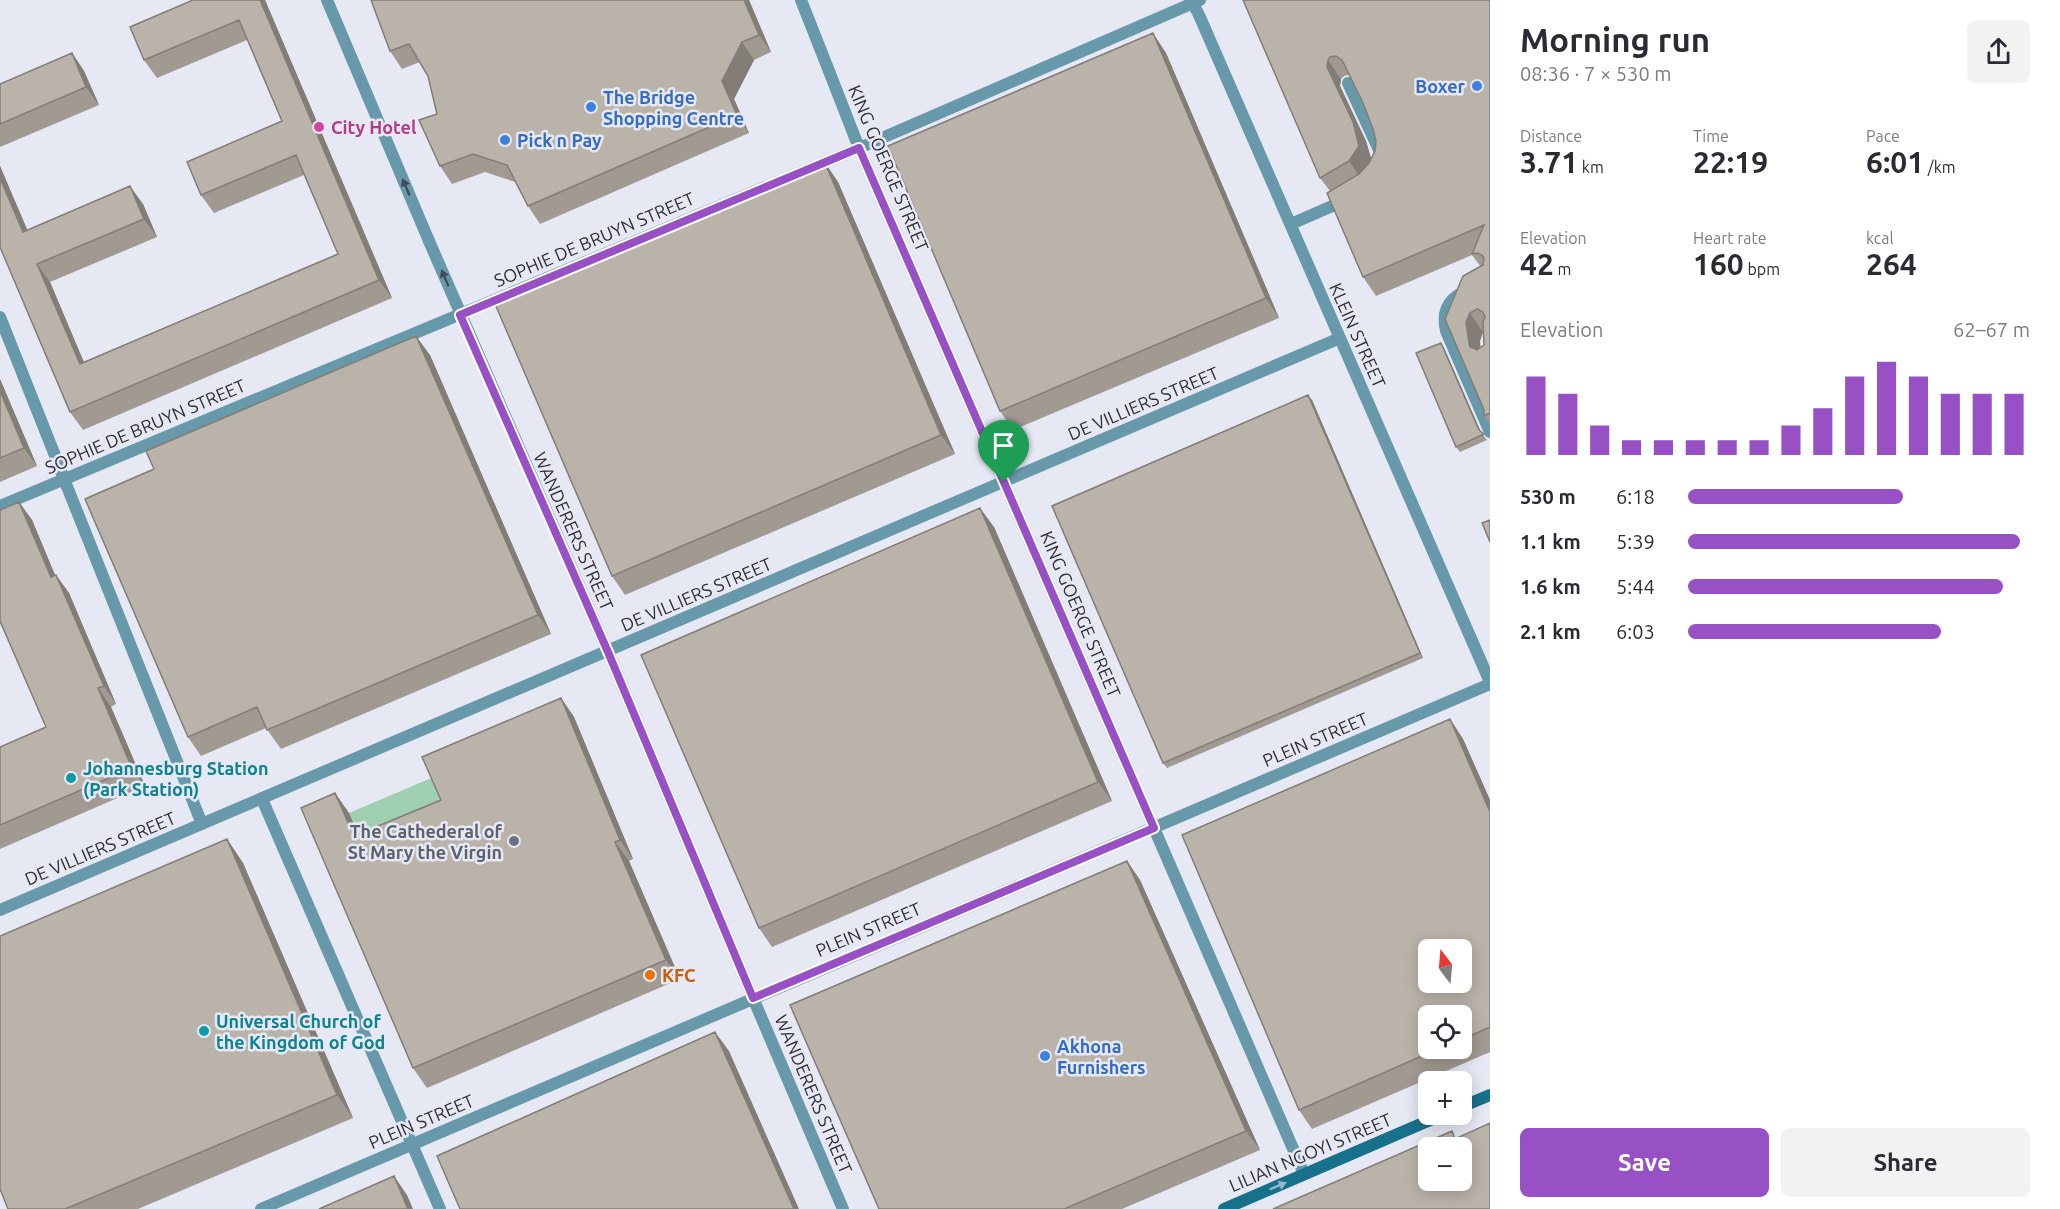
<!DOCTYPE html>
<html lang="en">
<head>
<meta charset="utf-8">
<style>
	:root { --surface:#fff; --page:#f2f2f3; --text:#2b2b33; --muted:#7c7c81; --accent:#9751c4 }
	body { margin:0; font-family:Ubuntu,sans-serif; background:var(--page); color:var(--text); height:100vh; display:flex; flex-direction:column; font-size:22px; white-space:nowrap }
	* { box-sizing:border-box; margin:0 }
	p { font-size:20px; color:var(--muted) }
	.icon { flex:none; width:33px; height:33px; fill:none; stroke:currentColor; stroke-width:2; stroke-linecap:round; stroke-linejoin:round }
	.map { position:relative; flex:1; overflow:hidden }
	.sheet { display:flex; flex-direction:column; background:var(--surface); width:570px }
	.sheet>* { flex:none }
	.needle { width:39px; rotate:344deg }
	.buttons { position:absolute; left:1418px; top:939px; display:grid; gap:12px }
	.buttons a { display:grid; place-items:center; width:54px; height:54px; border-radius:9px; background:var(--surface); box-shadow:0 3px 15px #0003; font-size:30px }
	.pin { position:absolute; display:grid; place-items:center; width:51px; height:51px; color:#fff; margin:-62px -26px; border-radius:50% 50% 50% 0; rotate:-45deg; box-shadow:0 0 6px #0007 }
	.pin .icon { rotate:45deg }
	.round { display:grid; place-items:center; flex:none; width:63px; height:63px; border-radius:9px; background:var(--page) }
	.headline { display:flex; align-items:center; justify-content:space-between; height:102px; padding:0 30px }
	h1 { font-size:33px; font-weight:700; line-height:45px }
	.metrics { display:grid; grid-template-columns:repeat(3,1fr); gap:9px; height:102px; padding:6px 30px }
	.metrics div { display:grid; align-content:center }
	.metrics b { font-size:30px; font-weight:700 }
	.metrics small { font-size:16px; font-weight:400 }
	.metrics p { font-size:16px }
	.chart { height:168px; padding:12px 30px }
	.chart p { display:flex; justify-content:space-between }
	.chart svg { width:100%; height:108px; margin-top:6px; stroke:var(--accent); stroke-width:6 }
	.action { display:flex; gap:12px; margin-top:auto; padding:12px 30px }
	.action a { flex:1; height:69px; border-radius:9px; background:var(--accent); color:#fff; font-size:24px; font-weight:700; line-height:69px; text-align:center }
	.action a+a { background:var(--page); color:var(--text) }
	ul { padding:0 30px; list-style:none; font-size:20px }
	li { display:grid; grid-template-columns:96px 72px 1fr; align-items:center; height:45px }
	li i { height:15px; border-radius:8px; background:var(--accent) }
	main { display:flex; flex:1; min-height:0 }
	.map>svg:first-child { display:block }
</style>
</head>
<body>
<main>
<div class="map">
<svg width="1490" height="1209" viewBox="0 0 1490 1209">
	<rect width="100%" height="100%" fill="#e6e8f4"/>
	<!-- green -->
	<path fill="#9fcfb1" d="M436,776L454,819L368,856L349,813Z"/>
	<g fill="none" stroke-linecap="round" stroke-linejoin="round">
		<!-- lane -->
		<path stroke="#6899aa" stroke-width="12" d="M829,71L859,148
			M1348,83L1380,152L1381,158
			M1291,224L1346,200
			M1490,280C1465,291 1438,297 1446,331L1490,432
			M54,453L64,479"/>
		<!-- street -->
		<path stroke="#6899aa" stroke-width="12" d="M1191,0L1199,15L1490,682
			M859,148L1304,1174
			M429,241L608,652L753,998L843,1209
			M64,479L202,824
			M0,506L859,148L1200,0
			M262,799L440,1209
			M0,910L1340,338
			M261,1209L1490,684"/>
		<!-- secondary -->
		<path stroke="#18718a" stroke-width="12" d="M1461,1107L1490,1095
			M1224,1209L1444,1114"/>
		<!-- lane-bridge -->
		<path stroke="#6899aa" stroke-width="12" d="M801,0L829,71
			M0,317L54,453"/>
		<!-- street-bridge -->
		<path stroke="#6899aa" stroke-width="12" d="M327,0L429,241"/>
	</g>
	<!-- wall -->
	<path fill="#a09a92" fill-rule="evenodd" d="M265,0L392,298L83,430L70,412L0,247V166L27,230L143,204L157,237L50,282L84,362L338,254L304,175L214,213L201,195L282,121L247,40L157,78L144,60Z
		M371,0H749L771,52L754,60L734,99L749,133L540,224L528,206L515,182L485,172L452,184L440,166L437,114L428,76L420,62L402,69L390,51Z
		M1243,0H1490V424L1484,416V410L1445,319L1481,267L1472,255L1376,296L1363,277L1330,191L1320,178ZM1349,75L1363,103L1373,129L1376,141L1375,151L1371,159L1366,141L1340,86L1341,79L1344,76ZM1483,332L1484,345L1480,347V341Z
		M72,53L84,71L99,105L0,147V84Z
		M1166,53L1279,318L1013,430L1000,411Z
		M825,163L838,182L955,454L625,595L612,576Z
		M1444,348L1481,432L1487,440L1460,452L1456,447Z
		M430,355L551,634L281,749L266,728L201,756L188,737Z
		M0,379L37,466L0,482Z
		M1312,400L1423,658L1167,768L1163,763Z
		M19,502L32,520L55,576L56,575L69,593L116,704L111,707L145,786L0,849V747L46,727Z
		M994,527L1112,801L772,947L759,928Z
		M561,698L574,717L633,859L629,861L680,979L427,1088L413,1068L335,793L349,813L358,835L441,800Z
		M1450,719L1463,739L1490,800V1052L1312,1129L1299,1110ZM1461,1016V1048H1428Z
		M227,839L243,863L353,1118L138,1209H8Z
		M1127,861L1140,880L1260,1150L1122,1209H879Z"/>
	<!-- shaded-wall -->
	<path fill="#827d77" d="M260,0H265L392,298L379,280Z
		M744,0H749L771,52L759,35Z
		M1153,33L1166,53L1279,318L1266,298Z
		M742,42L754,60L734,99L749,133L737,115L722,81Z
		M72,53L84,71L99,105L86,87Z
		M1328,60L1341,79L1340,86L1366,141L1373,165L1362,180L1349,161L1327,67Z
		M825,163L838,182L955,454L941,435Z
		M0,166L36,250L23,232L0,178Z
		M130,186L143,204L157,237L144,219Z
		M37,264L50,282L92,382L80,364Z
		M1470,313L1483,332L1480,341L1482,362L1470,347L1469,343L1466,322Z
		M416,336L430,355L551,634L538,615Z
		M1441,343L1444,348L1482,435L1479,430Z
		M0,379L37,466L24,448L0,391Z
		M1308,395L1312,400L1423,658L1420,653Z
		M19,502L32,520L64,596L51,577Z
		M980,508L994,527L1112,801L1098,782Z
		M56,575L69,593L116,704L104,686Z
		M98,688L111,707L145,786L132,768Z
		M561,698L574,717L633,859L620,840Z
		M1450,719L1463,739L1490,800V812Z
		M335,793L349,813L368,856L354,836Z
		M227,839L243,863L353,1118L337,1095Z
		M615,842L629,861L680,979L666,960Z
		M1127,861L1140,880L1260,1150L1246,1131Z
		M715,1032L729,1051L799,1209H794Z
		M394,1176L407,1195L413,1209H408Z"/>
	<!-- building -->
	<path fill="#bab3aa" stroke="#827d77" stroke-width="1.5" fill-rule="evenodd" d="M193,0H260L379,280L70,412L0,247V178L23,232L130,186L144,219L37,264L80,364L338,254L296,155L201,195L187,162L282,121L239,20L144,60L130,27Z
		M371,0H744L759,35L742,42L722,81L737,115L528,206L507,165L473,154L440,166L419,120L437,114L428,76L409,44L390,51Z
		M1243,0H1490V413L1484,416V410L1445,319L1463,276L1483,265L1484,258L1482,255L1477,253L1472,254L1484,225L1363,277L1327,193L1359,174L1369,163L1375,151L1376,141L1373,129L1363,103L1342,60L1336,56L1330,57L1328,60L1327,67L1353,122L1359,146L1349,161L1320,178ZM1477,309L1483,312L1485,317L1483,322L1484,345L1477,350L1470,347L1469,343L1466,322L1470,313Z
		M1153,33L1266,298L1000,411L888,146Z
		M72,53L86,87L0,124V84Z
		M825,163L941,435L612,576L495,304Z
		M416,336L538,615L267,730L257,707L188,737L85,499L154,469L146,451Z
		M1441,343L1479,430L1484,434L1456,447L1416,353Z
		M0,391L24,448L0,458Z
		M1308,395L1420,653L1163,763L1052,506Z
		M19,502L51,577L56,575L104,686L98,688L132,768L0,825V747L46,727L0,621V510Z
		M980,508L1098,782L759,928L641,655Z
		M1490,520V542L1482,523Z
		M561,698L620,840L615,842L666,960L413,1068L301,808L335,793L354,836L441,800L422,757Z
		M1450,719L1490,812V1027L1461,1040V1016H1428V1048H1440L1299,1110L1182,835ZM1428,950H1461V982H1428Z
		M227,839L337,1095L65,1209H8L0,1189V936Z
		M1127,861L1246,1131L1064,1209H879L790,1005Z
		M715,1032L794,1209H460L437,1156Z
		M1490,1123V1209H1273L1452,1131L1455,1139ZM1428,1148H1461V1180H1428Z
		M394,1176L408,1209H319Z"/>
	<!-- one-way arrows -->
	<defs><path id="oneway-solid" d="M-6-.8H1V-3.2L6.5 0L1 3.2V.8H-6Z" transform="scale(1.5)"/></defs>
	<g fill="#404f57">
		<use href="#oneway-solid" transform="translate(406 187) rotate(-113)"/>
		<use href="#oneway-solid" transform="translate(445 278) rotate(-113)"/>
	</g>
	<use fill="#94b8ca" href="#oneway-solid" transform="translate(1278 1186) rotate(-23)"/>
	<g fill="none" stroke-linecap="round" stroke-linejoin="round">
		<!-- route casing -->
		<g stroke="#fff" stroke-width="12">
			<path id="route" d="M859,148L1154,828L753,998L608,652L460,315Z"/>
		</g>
		<!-- route -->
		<use href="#route" stroke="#9751c4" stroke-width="8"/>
	</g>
	<!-- markers -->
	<g fill="#3f7fe0" stroke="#e6e8f4" stroke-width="2">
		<circle cx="1477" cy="86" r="6"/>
		<circle cx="591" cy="107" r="6"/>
		<circle cx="505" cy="140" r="6"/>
		<circle cx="1045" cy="1056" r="6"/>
	</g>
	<circle fill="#d1479c" stroke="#e6e8f4" stroke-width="2" cx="319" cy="127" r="6"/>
	<g fill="#0f9aa8" stroke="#e6e8f4" stroke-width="2">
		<circle cx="71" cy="778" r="6"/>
		<circle cx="204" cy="1031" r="6"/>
	</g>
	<circle fill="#6b7280" stroke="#e6e8f4" stroke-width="2" cx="514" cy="841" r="6"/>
	<circle fill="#e8710a" stroke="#e6e8f4" stroke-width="2" cx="650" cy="975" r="6"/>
	<g text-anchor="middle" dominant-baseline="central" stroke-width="5" stroke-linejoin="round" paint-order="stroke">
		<!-- shop labels -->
		<g font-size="18" font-weight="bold" fill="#366cbe" stroke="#e6e8f4" text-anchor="start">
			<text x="1465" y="86" text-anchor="end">Boxer</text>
			<text x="603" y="97">The Bridge<tspan x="603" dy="21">Shopping Centre</tspan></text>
			<text x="517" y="140">Pick n Pay</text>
			<text x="1057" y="1046">Akhona<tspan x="1057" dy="21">Furnishers</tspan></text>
		</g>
		<!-- hotel labels -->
		<g font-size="18" font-weight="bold" fill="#b23c85" stroke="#e6e8f4" text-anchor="start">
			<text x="331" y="127">City Hotel</text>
		</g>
		<!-- street labels -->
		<g font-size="18" fill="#2f2f34" stroke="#e6e8f4">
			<text transform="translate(889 168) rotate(67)">KING GOERGE STREET</text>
			<text transform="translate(594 239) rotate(-23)">SOPHIE DE BRUYN STREET</text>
			<text transform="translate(1358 335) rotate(66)">KLEIN STREET</text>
			<text transform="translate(1143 403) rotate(-23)">DE VILLIERS STREET</text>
			<text transform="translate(145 426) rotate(-23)">SOPHIE DE BRUYN STREET</text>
			<text transform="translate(574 531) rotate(66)">WANDERERS STREET</text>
			<text transform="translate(696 594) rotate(-23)">DE VILLIERS STREET</text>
			<text transform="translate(1081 614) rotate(67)">KING GOERGE STREET</text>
			<text transform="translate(1315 739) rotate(-23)">PLEIN STREET</text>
			<text transform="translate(100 848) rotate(-23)">DE VILLIERS STREET</text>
			<text transform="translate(868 929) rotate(-23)">PLEIN STREET</text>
			<text transform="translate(814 1094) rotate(67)">WANDERERS STREET</text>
			<text transform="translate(421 1121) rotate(-23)">PLEIN STREET</text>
			<text transform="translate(1310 1152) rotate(-23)">LILIAN NGOYI STREET</text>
		</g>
		<!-- culture labels -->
		<g font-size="18" font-weight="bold" fill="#0d838f" stroke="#e6e8f4" text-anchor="start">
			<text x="83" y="768">Johannesburg Station<tspan x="83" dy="21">(Park Station)</tspan></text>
			<text x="216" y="1021">Universal Church of<tspan x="216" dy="21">the Kingdom of God</tspan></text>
		</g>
		<!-- worship labels -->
		<g font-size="18" font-weight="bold" fill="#5b616d" stroke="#e6e8f4" text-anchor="end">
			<text x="502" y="831">The Cathederal of<tspan x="502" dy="21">St Mary the Virgin</tspan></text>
		</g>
		<!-- food labels -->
		<g font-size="18" font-weight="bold" fill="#c56008" stroke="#e6e8f4" text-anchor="start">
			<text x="662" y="975">KFC</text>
		</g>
	</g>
</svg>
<div class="buttons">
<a><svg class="needle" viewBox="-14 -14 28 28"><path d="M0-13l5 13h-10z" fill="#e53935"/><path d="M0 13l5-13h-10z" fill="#7c7c81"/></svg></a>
<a><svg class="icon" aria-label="locate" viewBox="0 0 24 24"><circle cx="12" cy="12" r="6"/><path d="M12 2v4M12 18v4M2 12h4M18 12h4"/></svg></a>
<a>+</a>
<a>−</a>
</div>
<div class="pin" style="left:1004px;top:482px;background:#1e9e55"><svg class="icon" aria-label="arrive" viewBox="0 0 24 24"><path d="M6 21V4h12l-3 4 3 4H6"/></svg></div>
</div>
<section class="sheet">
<div class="headline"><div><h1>Morning run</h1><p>08:36 · 7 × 530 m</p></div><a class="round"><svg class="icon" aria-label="share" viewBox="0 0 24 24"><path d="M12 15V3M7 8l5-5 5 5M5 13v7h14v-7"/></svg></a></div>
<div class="metrics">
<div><p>Distance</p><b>3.71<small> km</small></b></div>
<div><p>Time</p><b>22:19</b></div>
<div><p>Pace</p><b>6:01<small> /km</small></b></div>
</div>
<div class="metrics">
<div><p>Elevation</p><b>42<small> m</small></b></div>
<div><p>Heart rate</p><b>160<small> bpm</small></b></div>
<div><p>kcal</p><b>264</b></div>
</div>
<div class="chart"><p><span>Elevation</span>62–67 m</p>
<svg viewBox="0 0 160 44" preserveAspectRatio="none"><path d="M5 44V12M15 44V19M25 44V32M35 44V38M45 44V38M55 44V38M65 44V38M75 44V38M85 44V32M95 44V25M105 44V12M115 44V6M125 44V12M135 44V19M145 44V19M155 44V19"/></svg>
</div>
<ul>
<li><b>530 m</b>6:18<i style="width:63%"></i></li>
<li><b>1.1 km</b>5:39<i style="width:97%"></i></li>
<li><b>1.6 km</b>5:44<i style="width:92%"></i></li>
<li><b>2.1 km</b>6:03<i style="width:74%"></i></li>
</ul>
<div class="action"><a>Save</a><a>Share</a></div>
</section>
</main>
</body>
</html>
